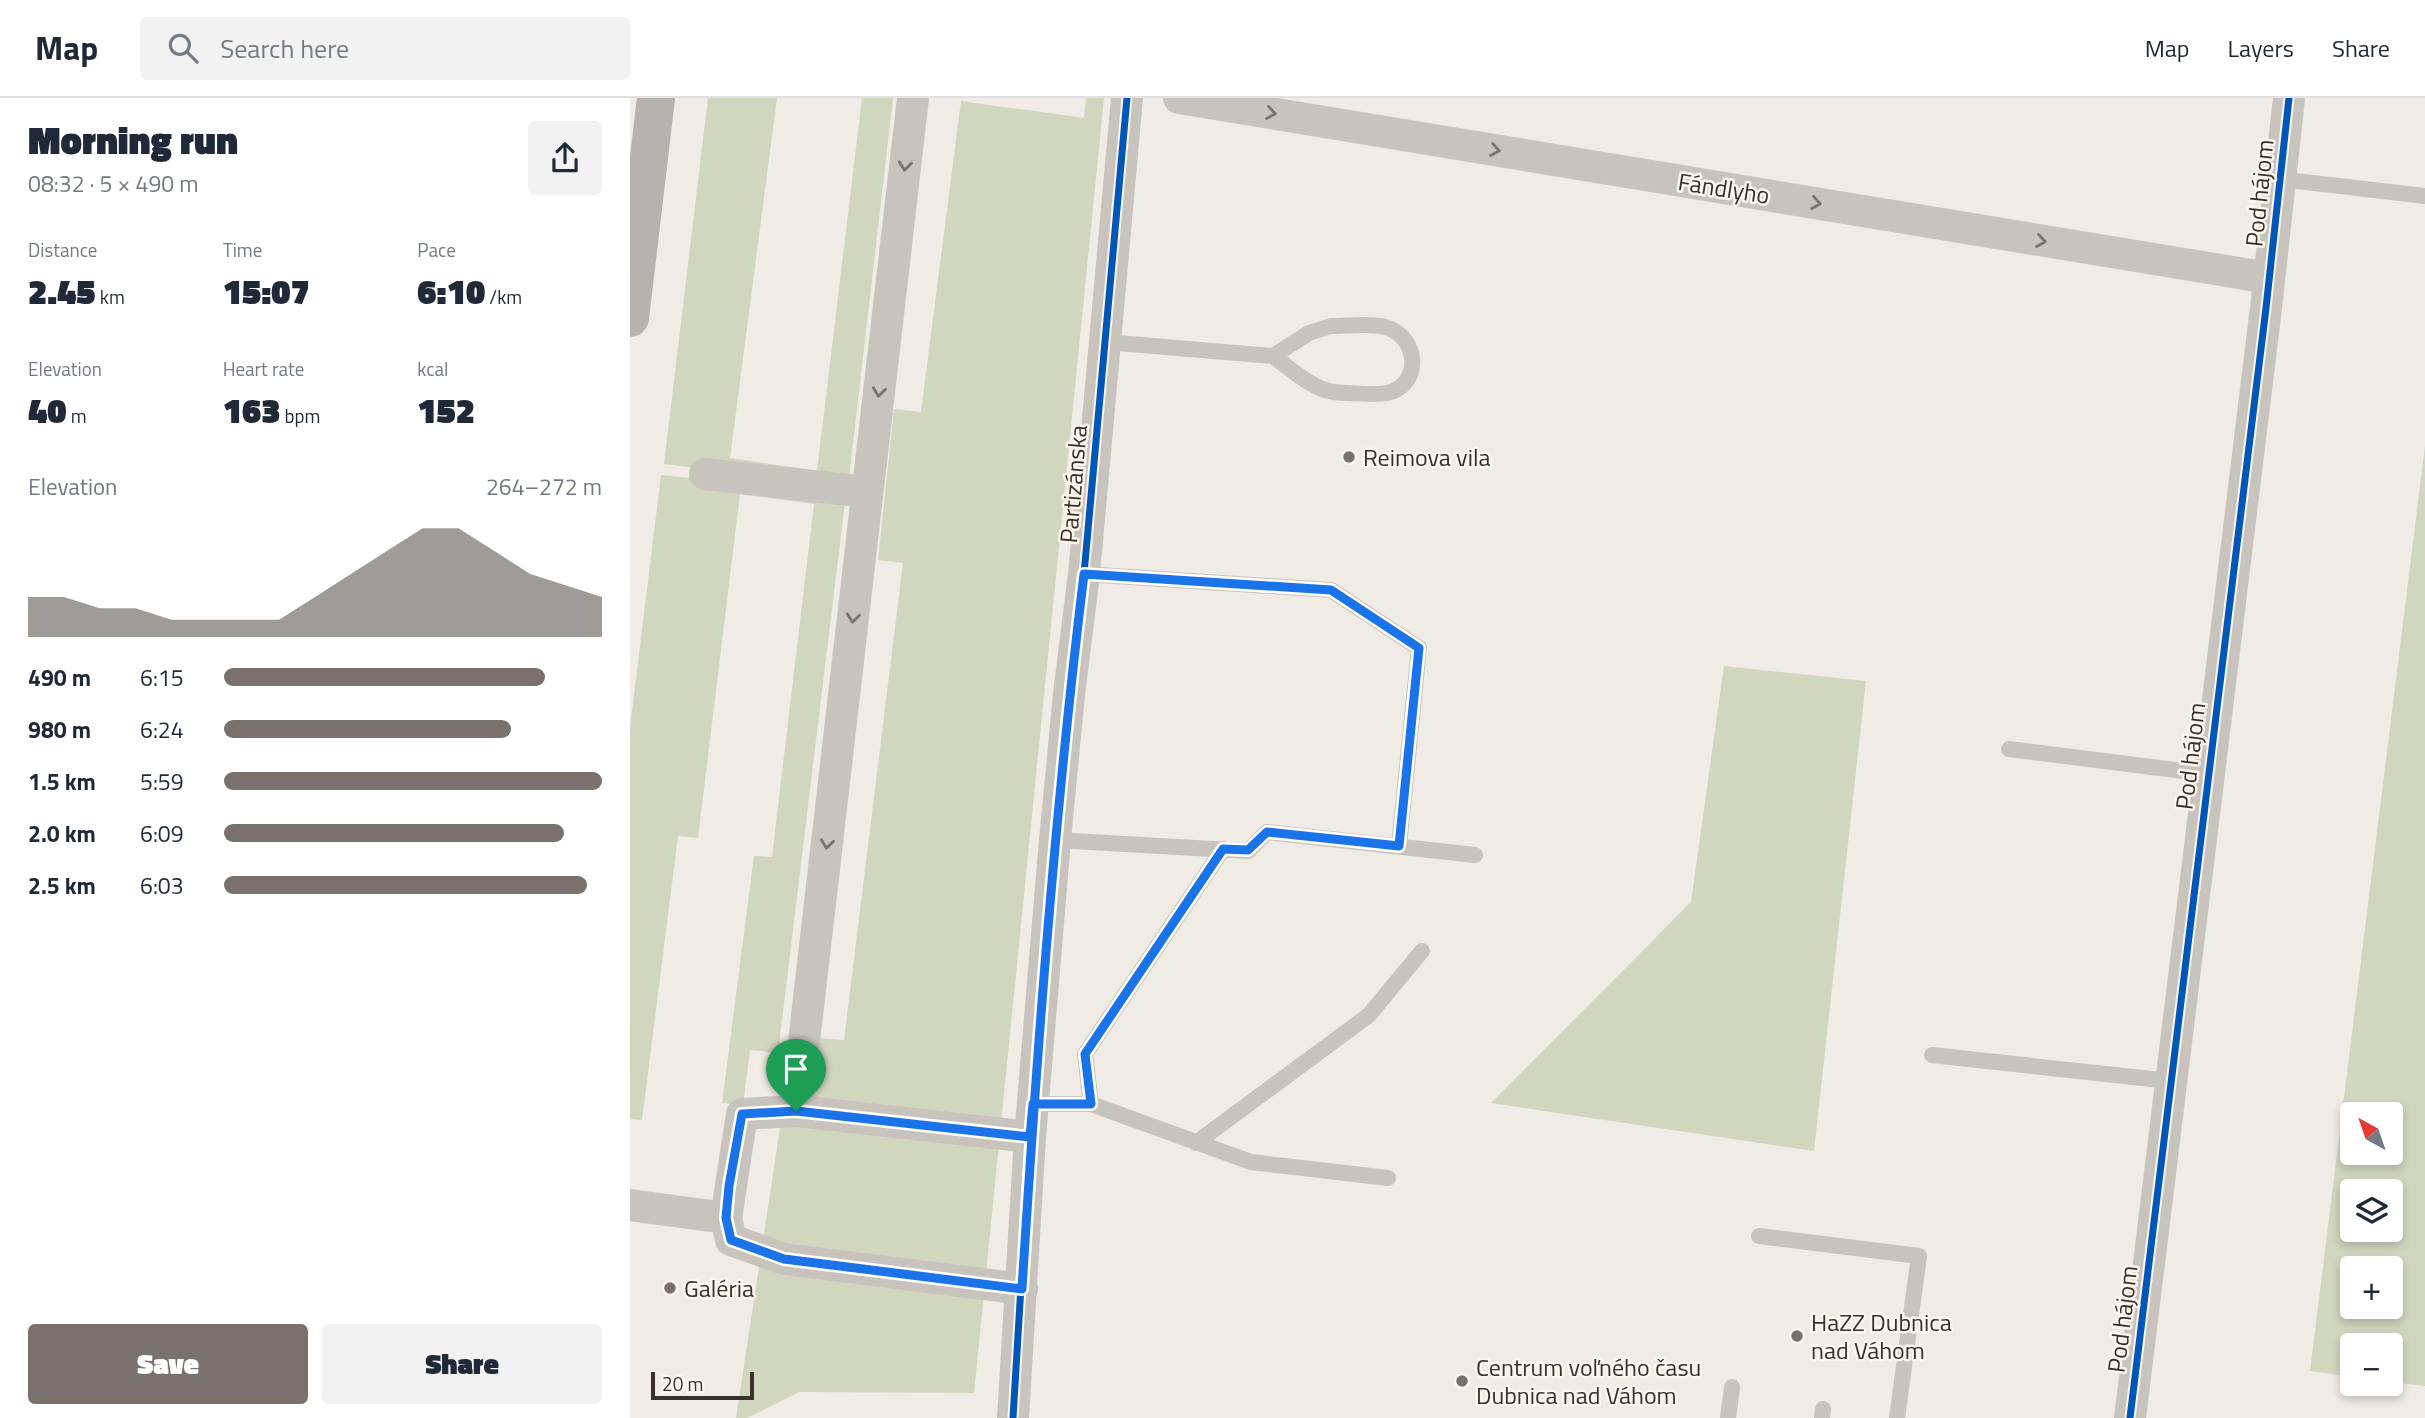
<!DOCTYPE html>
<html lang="en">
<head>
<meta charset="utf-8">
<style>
	:root { --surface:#fff; --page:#f2f2f3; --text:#1f2937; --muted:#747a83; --line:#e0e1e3; --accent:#7a716c }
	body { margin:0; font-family:"Titillium Web",sans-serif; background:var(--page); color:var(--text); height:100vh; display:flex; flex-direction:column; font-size:26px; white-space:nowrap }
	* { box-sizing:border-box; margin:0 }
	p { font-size:23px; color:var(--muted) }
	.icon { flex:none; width:38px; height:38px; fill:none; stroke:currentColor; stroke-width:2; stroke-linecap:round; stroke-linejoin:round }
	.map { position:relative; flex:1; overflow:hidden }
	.sheet { display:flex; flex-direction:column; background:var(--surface); width:630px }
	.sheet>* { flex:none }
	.needle { width:46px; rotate:320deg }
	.buttons { position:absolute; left:1710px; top:1004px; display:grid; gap:14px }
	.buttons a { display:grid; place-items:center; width:63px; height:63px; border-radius:7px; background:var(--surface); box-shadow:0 4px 10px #0003; font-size:35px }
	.scale { position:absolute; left:21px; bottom:18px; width:103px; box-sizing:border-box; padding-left:7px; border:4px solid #3b302b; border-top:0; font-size:19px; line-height:24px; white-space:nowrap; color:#3b302b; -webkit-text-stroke:5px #fbf5ee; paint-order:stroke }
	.pin { position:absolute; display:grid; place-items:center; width:60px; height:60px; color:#fff; margin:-72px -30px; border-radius:50% 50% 50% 0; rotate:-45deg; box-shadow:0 0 7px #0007 }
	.pin .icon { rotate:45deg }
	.round { display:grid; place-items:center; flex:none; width:74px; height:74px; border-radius:7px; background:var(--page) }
	.head { display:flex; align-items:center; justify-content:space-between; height:119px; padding:0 28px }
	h1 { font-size:38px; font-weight:800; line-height:52px }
	.metrics { display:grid; grid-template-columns:repeat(3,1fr); gap:10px; height:119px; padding:7px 28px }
	.metrics div { display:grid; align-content:center }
	.metrics b { font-size:35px; font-weight:800 }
	.metrics small { font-size:19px; font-weight:400 }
	.metrics p { font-size:19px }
	.chart { height:196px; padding:14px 28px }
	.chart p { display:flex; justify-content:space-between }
	.chart svg { width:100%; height:126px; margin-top:7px; fill:var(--accent); opacity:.7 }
	.button { display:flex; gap:14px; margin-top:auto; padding:14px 28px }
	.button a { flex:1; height:80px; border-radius:7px; background:var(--accent); color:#fff; font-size:28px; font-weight:800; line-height:80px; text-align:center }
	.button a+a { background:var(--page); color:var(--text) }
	ul { padding:0 28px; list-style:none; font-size:23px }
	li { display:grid; grid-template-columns:112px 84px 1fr; align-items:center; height:52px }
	li i { height:18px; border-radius:9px; background:var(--accent) }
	header { display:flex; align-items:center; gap:42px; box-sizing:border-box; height:98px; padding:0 35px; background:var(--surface); border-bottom:2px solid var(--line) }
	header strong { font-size:33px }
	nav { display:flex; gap:38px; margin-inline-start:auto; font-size:24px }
	.search { width:490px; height:63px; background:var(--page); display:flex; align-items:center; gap:18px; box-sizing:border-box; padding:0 24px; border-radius:7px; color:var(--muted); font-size:26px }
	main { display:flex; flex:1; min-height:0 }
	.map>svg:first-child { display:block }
</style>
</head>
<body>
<header>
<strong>Map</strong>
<div class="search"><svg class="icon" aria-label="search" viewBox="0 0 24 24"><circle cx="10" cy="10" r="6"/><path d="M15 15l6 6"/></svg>Search here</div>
<nav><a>Map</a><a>Layers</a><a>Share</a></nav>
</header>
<main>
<section class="sheet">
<div class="head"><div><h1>Morning run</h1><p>08:32 · 5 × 490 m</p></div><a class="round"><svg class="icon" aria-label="share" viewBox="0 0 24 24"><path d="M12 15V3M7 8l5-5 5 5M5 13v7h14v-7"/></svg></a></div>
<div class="metrics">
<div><p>Distance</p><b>2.45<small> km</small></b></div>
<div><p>Time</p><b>15:07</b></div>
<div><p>Pace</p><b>6:10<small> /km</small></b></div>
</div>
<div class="metrics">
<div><p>Elevation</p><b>40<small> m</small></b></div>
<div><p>Heart rate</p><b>163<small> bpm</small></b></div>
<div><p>kcal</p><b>152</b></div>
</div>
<div class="chart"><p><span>Elevation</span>264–272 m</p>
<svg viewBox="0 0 160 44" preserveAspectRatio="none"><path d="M0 44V30L10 30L20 34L30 34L40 38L50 38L60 38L70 38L80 30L90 22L100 14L110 6L120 6L130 14L140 22L150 26L160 30V44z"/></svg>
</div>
<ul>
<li><b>490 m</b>6:15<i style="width:85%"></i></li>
<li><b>980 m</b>6:24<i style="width:76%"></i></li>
<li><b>1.5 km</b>5:59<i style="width:100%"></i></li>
<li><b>2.0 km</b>6:09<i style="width:90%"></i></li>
<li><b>2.5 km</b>6:03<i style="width:96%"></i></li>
</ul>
<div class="button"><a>Save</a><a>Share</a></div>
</section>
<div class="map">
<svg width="1795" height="1320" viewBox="0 0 1795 1320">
	<rect width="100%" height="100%" fill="#f0ebe5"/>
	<!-- green -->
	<path fill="#d1d6bf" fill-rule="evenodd" d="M78,0H147L100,360L187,373L232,0H263L218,389L34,366Z
		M456,0H474L344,1295L169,1294L117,1320H106L164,938L214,942L273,465L248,462L264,311L291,314L331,3L454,20Z
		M1795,348V1288L1761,1284L1760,1248H1722V1279L1680,1273ZM1722,1017H1760V1055H1722ZM1722,1094H1760V1132H1722ZM1722,1171H1760V1209H1722Z
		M31,377L216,396L148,955L120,952L113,1007L92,1005L124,758L142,759L184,406L110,396L68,740L48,738L12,1022L0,1021V630Z
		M1094,568L1236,583L1184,1053L861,1005L1061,804Z"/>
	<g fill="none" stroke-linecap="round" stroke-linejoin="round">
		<!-- service -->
		<path stroke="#c9c3be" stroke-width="16" d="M1650,81L1795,98
			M701,228C718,228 739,225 755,229C789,238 793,287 757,295C748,297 712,295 703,294C681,290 661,271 643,258L679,235Z
			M476,244L643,258
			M454,476L701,492L789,550L769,748
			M1379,651L1577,676
			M425,742L618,753L637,734L845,757
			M1302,957L1540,983
			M403,1006H461L621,1064L758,1080
			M461,1006L455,956L593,751
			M566,1045L739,917L792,853
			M1129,1138L1289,1158L1267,1320
			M1098,1320L1102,1289
			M1192,1320L1193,1311"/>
		<!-- minor -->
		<path stroke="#c9c3be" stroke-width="32" d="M549,0L1639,180
			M75,376L237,394
			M166,1013L283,0
			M0,1107L96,1120
			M392,1191L154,1161L101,1142L96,1120L112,1016L166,1013L400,1039
			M383,1320L400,1039L425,742L439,596L454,476L497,0
			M1500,1320L1636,210L1659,0"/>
		<!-- primary -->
		<path stroke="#b8b1ad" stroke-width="38" d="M0,220L26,0"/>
		<!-- cycleway casing -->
		<g stroke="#fbf5ee" stroke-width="11">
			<path id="cycleway" d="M383,1320L400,1039L425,742L439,596L454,476L497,0
				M1500,1320L1636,210L1659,0"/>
		</g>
		<!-- cycleway -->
		<use href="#cycleway" stroke="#0057b8" stroke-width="7"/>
	</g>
	<!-- one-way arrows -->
	<defs><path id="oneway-chevron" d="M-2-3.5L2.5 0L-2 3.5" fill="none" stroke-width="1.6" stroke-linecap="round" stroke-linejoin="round" transform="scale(1.75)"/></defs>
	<g stroke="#7b726d">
		<use href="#oneway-chevron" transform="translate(641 15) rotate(9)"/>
		<use href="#oneway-chevron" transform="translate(865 52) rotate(9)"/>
		<use href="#oneway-chevron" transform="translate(275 68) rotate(97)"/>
		<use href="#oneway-chevron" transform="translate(1186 105) rotate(9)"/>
		<use href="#oneway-chevron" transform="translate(1411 143) rotate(9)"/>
		<use href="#oneway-chevron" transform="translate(249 294) rotate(97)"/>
		<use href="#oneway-chevron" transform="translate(223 520) rotate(97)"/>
		<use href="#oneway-chevron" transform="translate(197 746) rotate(97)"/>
	</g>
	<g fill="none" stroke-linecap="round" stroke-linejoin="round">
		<!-- route casing -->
		<g stroke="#fff" stroke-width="14">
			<path id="route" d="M166,1013L400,1039L403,1006H461L455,956L593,751L618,752L637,734L769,748L789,550L701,492L454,476C425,713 407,952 392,1191L154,1161L101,1142L96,1120L99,1088L112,1016L166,1013"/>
		</g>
		<!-- route -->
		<use href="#route" stroke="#1a73e8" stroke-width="9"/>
	</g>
	<!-- markers -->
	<g fill="#7a716c" stroke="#fbf5ee" stroke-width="2.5">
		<circle cx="719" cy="359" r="7"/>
		<circle cx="40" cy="1190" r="7"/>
		<circle cx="1167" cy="1238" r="7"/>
		<circle cx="832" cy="1283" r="7"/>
	</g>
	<g text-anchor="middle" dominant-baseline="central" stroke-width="5" stroke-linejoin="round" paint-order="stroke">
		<!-- street labels -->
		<g font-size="24" fill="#3b302b" stroke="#fbf5ee">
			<text transform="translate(1094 90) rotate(9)">Fándlyho</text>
			<text transform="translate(1629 95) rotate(-84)">Pod hájom</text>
			<text transform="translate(443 386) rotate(-85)">Partizánska</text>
			<text transform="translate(1560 658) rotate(-83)">Pod hájom</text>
			<text transform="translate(1492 1221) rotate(-83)">Pod hájom</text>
		</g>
		<!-- poi labels -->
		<g font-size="24" fill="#3b302b" stroke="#fbf5ee" text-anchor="start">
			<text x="733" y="359">Reimova vila</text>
			<text x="54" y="1190">Galéria</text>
			<text x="1181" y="1224">HaZZ Dubnica<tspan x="1181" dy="28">nad Váhom</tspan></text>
			<text x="846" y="1269">Centrum voľného času<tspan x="846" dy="28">Dubnica nad Váhom</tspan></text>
		</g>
	</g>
</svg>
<div class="buttons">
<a><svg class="needle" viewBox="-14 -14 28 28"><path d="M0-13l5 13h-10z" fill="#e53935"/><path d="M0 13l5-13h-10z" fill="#747a83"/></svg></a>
<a><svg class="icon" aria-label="layers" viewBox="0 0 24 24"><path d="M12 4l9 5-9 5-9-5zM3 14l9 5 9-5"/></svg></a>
<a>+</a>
<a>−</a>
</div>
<div class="scale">20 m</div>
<div class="pin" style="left:166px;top:1013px;background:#1e9e55"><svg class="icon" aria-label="arrive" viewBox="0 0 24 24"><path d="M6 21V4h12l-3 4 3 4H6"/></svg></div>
</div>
</main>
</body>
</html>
